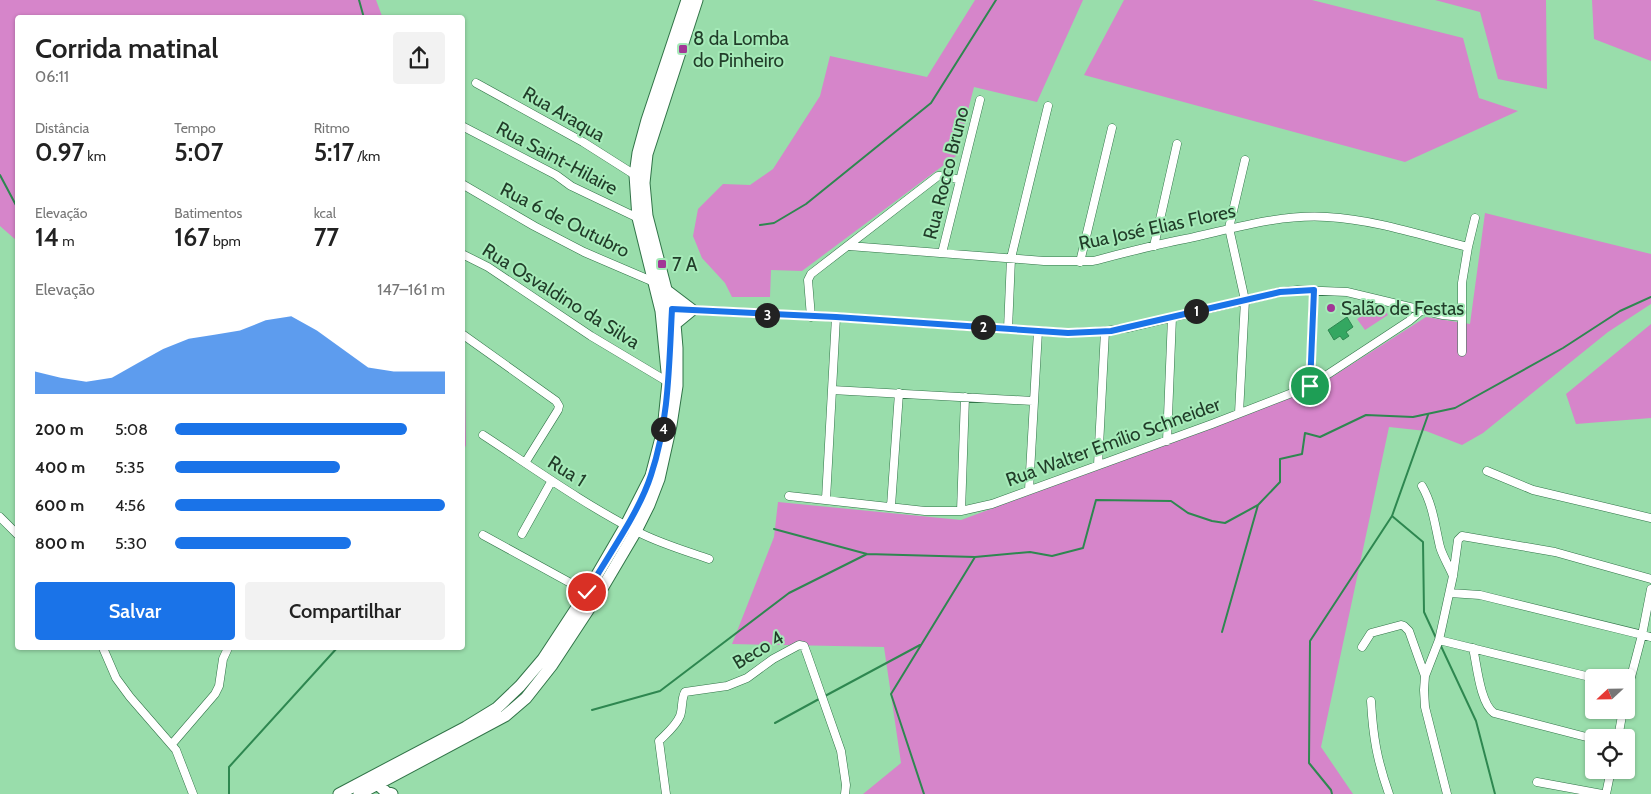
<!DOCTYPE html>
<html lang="pt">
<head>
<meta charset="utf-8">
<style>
	:root { --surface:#fff; --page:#f2f2f2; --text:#222; --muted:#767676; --accent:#1a73e8 }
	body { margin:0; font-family:Cabin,sans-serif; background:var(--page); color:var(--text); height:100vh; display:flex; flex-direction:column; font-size:19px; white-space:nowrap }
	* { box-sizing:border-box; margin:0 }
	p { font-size:16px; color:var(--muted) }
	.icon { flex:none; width:28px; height:28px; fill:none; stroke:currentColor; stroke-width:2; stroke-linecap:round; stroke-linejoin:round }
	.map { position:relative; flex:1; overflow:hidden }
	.details { position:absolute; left:15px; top:15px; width:450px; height:635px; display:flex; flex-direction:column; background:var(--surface); border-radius:5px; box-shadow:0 1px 4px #0004 }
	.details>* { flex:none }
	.needle { width:32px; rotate:248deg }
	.controls { position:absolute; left:1585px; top:669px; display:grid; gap:10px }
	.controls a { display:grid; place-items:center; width:50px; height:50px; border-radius:5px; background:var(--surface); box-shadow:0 1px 4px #0004; font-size:25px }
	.pin { position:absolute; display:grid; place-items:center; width:42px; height:42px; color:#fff; margin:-21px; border:2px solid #fff; border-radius:50%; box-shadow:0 1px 5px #0007 }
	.km { position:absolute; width:25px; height:25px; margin:-12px; border-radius:50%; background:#222; color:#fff; font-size:14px; line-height:25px; text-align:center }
	.round { display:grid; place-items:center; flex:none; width:52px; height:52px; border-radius:5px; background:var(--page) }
	.headline { display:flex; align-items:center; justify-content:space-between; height:85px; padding:0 20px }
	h1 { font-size:28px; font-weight:600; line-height:38px }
	.metrics { display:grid; grid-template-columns:repeat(3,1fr); gap:8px; height:85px; padding:5px 20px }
	.metrics div { display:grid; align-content:center }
	.metrics b { font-size:25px; font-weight:600 }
	.metrics small { font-size:14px; font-weight:400 }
	.metrics p { font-size:14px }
	.chart { height:140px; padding:10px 20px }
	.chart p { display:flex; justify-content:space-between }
	.chart svg { width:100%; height:90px; margin-top:5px; fill:var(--accent); opacity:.7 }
	.button { display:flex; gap:10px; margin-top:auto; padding:10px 20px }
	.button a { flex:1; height:58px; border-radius:5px; background:var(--accent); color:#fff; font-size:20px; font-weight:600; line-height:58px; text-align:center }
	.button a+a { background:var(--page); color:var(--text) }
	ul { padding:0 20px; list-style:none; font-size:16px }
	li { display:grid; grid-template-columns:80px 60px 1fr; align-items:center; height:38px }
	li i { height:12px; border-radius:6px; background:var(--accent) }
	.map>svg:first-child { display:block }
</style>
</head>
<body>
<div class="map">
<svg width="1651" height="794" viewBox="0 0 1651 794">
	<rect width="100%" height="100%" fill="#99ddab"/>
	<!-- green -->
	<path fill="#d685ca" d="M0,0H376L382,16L384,17L18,18L17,241L0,226Z
		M975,0H1083L1037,102L974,87L956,156L802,271L771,270L770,297H732L725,283L702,258L693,236L698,209L723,184L750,185L773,169L820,96L830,56L927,77Z
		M1124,0H1312L1463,38L1479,98L1518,111L1405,162L1084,75Z
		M1435,0H1546L1547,89L1498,79L1480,12Z
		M1592,0H1651V61L1594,39Z
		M1485,213L1651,254V304L1608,332L1483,433L1462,445L1426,431L1389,427L1321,747L1353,794H863L901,763L884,647L732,644L774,537L778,502L961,520L1313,389L1426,317L1470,324Z
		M1380,304L1388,315L1365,330L1357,319Z
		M1651,324V418L1576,424L1566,394Z
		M463,380L465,381L466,445L463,453Z"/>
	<!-- water -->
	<path fill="#34a761" stroke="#2e8750" d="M1347,317L1353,327L1346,332L1349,336L1343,340L1340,336L1334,340L1328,330Z"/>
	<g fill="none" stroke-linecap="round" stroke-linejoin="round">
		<!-- stream -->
		<path stroke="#2e8750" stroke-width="2" d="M359,0L364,18
			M0,175L18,209
			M760,225L774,223L806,204L931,103L996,0
			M1392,516L1423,542L1424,612L1436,638
			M774,529L867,554L975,557L1030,552L1052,556L1083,548L1096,500L1171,501L1188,513L1212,521L1225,523L1258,505L1280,482V459L1302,454L1305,433L1320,437L1366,415L1413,417L1455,408L1563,348L1620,311L1651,297
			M1222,632L1258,505
			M1440,644L1476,721L1495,794
			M825,696L920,645
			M592,710L660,691L789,593L867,554
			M775,723L819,699
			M229,794V767L337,648
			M924,794L891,694L975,557
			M1332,794L1331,790L1309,763L1310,641L1392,516L1428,415"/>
		<!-- minor casing -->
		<g stroke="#317448" stroke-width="9">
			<path id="minor" d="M476,83L583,142L635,175
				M462,126L556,175L571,186L638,218
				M462,184L534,226L584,252L654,282
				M849,246L1044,261H1093C1124,253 1154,245 1185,239C1232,229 1279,214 1327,217C1377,220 1420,235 1468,247
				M1154,246L1177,144
				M942,253L980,100
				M462,254L488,267L591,336L668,382
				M1080,262L1112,128
				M672,309L836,317L1068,333L1105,331L1127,328L1280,292L1298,290L1347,292L1443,315L1462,317
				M811,317L808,280L811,274L938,176H945L960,180
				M1008,329L1011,258L1048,106
				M462,334L556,401L559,406L558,410L525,463
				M1462,352V283L1468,247L1475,218
				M1310,386L1314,290
				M832,390L1033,401
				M1239,413L1245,300L1229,228L1245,160
				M483,435C535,469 585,505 640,533C662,544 686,551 709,559
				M1167,441L1172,317
				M1098,465L1105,331
				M1487,471L1533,490L1651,518
				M1422,486C1433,505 1435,526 1440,547C1443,557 1449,566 1453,576
				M1029,490L1038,331
				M789,496L925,511H961L992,504L1212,424L1310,386L1409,321L1423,309
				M826,499L836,317
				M891,506L899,393
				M961,511L965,397
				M0,517L18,535
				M522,534L551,482
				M483,535L587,592
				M1450,593L1480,595L1651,637
				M1439,640L1594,678
				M1362,647L1371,633L1401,625L1404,626L1409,631L1425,676
				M103,648L116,678L130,697L176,750L193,794
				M1473,648C1477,665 1480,703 1494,713L1594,739
				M1626,696L1642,635L1651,589
				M1371,701C1373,737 1377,760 1389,794
				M1618,738L1623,710
				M172,744L215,694L219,686L223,659L228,648
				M1537,782L1602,794
				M666,794L659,741C666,734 676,726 680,716C683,708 681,699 685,692L727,686L747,678L773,659L799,645L804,646L807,654L841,751L846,785L845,794
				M1447,794L1425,707L1424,690L1425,676L1439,640L1453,576L1458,540L1462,536L1555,552L1651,579
				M1606,794L1611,770"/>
		</g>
		<!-- secondary casing -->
		<g stroke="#317448" stroke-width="13">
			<path id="secondary" d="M667,291L692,310L675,324
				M372,779L386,792L392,794
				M339,794L466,727L497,708L520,686L543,659L587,592L626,525L651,476L663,430L668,382L661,311L638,218L635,175L638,153L647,120L687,0
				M359,794L505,716L526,698L552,665L600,592L636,531L649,505L659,479L671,425L677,386V348L675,324L647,216L644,183L647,154L697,0"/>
		</g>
		<!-- minor -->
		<use href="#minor" stroke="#fff" stroke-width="8"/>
		<!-- secondary -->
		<use href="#secondary" stroke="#fff" stroke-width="11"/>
	</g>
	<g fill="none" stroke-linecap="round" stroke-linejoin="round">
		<!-- route casing -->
		<g stroke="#fff" stroke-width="10">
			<path id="route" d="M587,592C607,557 639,513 651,475C669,421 669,365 672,309L836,317L1068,333L1111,331L1280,292L1314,290L1310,386"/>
		</g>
		<!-- route -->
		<use href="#route" stroke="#1a73e8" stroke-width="6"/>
	</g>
	<!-- markers -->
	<g fill="#a23696" stroke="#a5eab8" stroke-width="2">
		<rect x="678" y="44" width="10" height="10" rx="2.5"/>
		<rect x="657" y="259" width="10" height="10" rx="2.5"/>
		<circle cx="1331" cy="308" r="5"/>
	</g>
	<g text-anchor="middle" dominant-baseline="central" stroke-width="4" stroke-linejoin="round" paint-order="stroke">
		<!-- poi labels -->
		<g font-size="19" fill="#213d29" stroke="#a5eab8" text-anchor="start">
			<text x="693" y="38">8 da Lomba<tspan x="693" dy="22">do Pinheiro</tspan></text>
			<text x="672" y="264">7 A</text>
			<text x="1341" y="308">Salão de Festas</text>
		</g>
		<!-- street labels -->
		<g font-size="19" fill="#213d29" stroke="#a5eab8">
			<text transform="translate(564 114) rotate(30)">Rua Araqua</text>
			<text transform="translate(557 158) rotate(28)">Rua Saint-Hilaire</text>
			<text transform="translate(946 173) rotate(-76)">Rua Rocco Bruno</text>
			<text transform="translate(565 220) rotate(27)">Rua 6 de Outubro</text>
			<text transform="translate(1157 227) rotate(-12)">Rua José Elias Flores</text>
			<text transform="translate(561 296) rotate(32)">Rua Osvaldino da Silva</text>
			<text transform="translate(1113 442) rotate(-20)">Rua Walter Emílio Schneider</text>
			<text transform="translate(567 471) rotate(32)">Rua 1</text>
			<text transform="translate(758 650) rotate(-31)">Beco 4</text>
		</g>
	</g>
</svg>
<div class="controls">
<a><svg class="needle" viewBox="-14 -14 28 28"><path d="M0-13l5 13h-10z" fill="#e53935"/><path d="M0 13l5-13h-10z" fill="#767676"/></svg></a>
<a><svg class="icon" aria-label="locate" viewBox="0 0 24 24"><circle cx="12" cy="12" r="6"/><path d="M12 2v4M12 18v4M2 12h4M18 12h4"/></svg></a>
</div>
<div class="pin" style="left:1310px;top:386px;background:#1e9e55"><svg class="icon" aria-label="arrive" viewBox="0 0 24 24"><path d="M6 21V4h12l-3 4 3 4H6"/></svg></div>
<div class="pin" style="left:587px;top:592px;background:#d93025"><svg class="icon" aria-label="check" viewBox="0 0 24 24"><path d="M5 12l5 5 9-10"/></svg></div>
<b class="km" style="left:1196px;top:311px">1</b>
<b class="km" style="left:983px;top:327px">2</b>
<b class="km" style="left:767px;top:315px">3</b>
<b class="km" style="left:663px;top:429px">4</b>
<section class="details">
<div class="headline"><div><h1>Corrida matinal</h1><p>06:11</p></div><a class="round"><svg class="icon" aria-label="share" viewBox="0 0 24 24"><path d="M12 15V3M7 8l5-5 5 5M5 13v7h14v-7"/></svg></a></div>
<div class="metrics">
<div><p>Distância</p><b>0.97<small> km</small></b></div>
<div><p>Tempo</p><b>5:07</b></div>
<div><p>Ritmo</p><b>5:17<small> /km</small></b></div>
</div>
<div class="metrics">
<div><p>Elevação</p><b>14<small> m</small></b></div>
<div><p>Batimentos</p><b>167<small> bpm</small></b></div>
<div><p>kcal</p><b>77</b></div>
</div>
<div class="chart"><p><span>Elevação</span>147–161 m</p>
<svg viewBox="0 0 160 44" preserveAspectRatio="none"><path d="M0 44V33L10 36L20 38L30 36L40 29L50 22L60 17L70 15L80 13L90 8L100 6L110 13L120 22L130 31L140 33L150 33L160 33V44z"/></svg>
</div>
<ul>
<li><b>200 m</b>5:08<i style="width:86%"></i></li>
<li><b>400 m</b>5:35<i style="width:61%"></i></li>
<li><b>600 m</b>4:56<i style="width:100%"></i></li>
<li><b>800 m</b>5:30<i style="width:65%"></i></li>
</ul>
<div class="button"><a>Salvar</a><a>Compartilhar</a></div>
</section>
</div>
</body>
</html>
